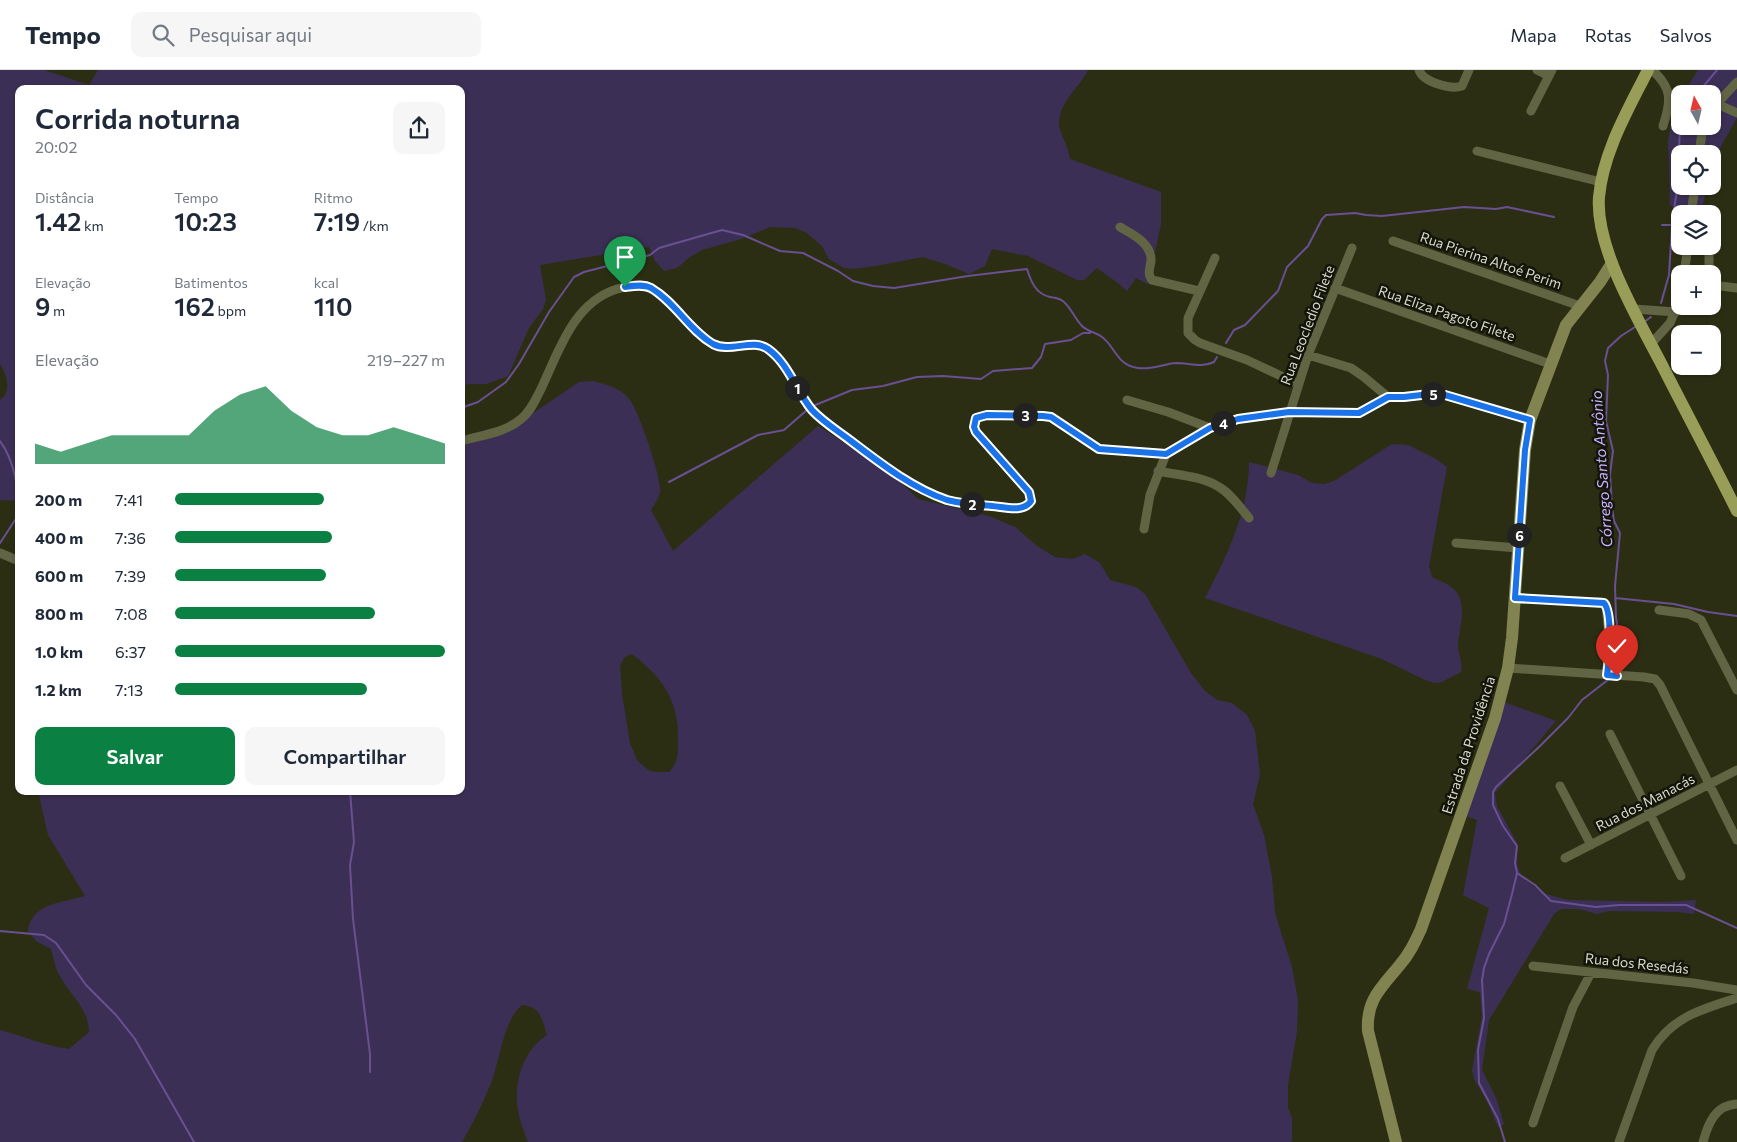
<!DOCTYPE html>
<html lang="pt">
<head>
<meta charset="utf-8">
<style>
	:root { --surface:#fff; --page:#f6f6f7; --text:#1f2937; --muted:#747a83; --line:#e0e1e3; --accent:#0b8043 }
	body { margin:0; font-family:Commissioner,sans-serif; background:var(--page); color:var(--text); height:100vh; display:flex; flex-direction:column; font-size:19px; white-space:nowrap }
	* { box-sizing:border-box; margin:0 }
	p { font-size:16px; color:var(--muted) }
	.icon { flex:none; width:28px; height:28px; fill:none; stroke:currentColor; stroke-width:2; stroke-linecap:round; stroke-linejoin:round }
	.map { position:relative; flex:1; overflow:hidden }
	.drawer { position:absolute; left:15px; top:15px; width:450px; height:710px; display:flex; flex-direction:column; background:var(--surface); border-radius:10px; box-shadow:0 1px 4px #0004 }
	.drawer>* { flex:none }
	.needle { width:32px; rotate:352deg }
	.fabs { position:absolute; left:1671px; top:15px; display:grid; gap:10px }
	.fabs a { display:grid; place-items:center; width:50px; height:50px; border-radius:10px; background:var(--surface); box-shadow:0 1px 4px #0004; font-size:25px }
	.pin { position:absolute; display:grid; place-items:center; width:42px; height:42px; color:#fff; margin:-51px -21px; border-radius:50% 50% 50% 0; rotate:-45deg; box-shadow:0 0 5px #0007 }
	.pin .icon { rotate:45deg }
	.km { position:absolute; width:25px; height:25px; margin:-12px; border-radius:50%; background:#222; color:#fff; font-size:14px; line-height:25px; text-align:center }
	.round { display:grid; place-items:center; flex:none; width:52px; height:52px; border-radius:10px; background:var(--page) }
	.summary { display:flex; align-items:center; justify-content:space-between; height:85px; padding:0 20px }
	h1 { font-size:28px; font-weight:600; line-height:38px }
	.figures { display:grid; grid-template-columns:repeat(3,1fr); gap:8px; height:85px; padding:5px 20px }
	.figures div { display:grid; align-content:center }
	.figures b { font-size:25px; font-weight:600 }
	.figures small { font-size:14px; font-weight:400 }
	.figures p { font-size:14px }
	.chart { height:140px; padding:10px 20px }
	.chart p { display:flex; justify-content:space-between }
	.chart svg { width:100%; height:90px; margin-top:5px; fill:var(--accent); opacity:.7 }
	.cta { display:flex; gap:10px; margin-top:auto; padding:10px 20px }
	.cta a { flex:1; height:58px; border-radius:10px; background:var(--accent); color:#fff; font-size:20px; font-weight:600; line-height:58px; text-align:center }
	.cta a+a { background:var(--page); color:var(--text) }
	ul { padding:0 20px; list-style:none; font-size:16px }
	li { display:grid; grid-template-columns:80px 60px 1fr; align-items:center; height:38px }
	li i { height:12px; border-radius:6px; background:var(--accent) }
	header { display:flex; align-items:center; gap:30px; box-sizing:border-box; height:70px; padding:0 25px; background:var(--surface); border-bottom:1px solid var(--line) }
	header strong { font-size:24px }
	nav { display:flex; gap:28px; margin-inline-start:auto; font-size:18px }
	.search { width:350px; height:45px; background:var(--page); display:flex; align-items:center; gap:12px; box-sizing:border-box; padding:0 18px; border-radius:10px; color:var(--muted); font-size:19px }
	.map>svg:first-child { display:block }
</style>
</head>
<body>
<header>
<strong>Tempo</strong>
<div class="search"><svg class="icon" aria-label="search" viewBox="0 0 24 24"><circle cx="10" cy="10" r="6"/><path d="M15 15l6 6"/></svg>Pesquisar aqui</div>
<nav><a>Mapa</a><a>Rotas</a><a>Salvos</a></nav>
</header>
<div class="map">
<svg width="1737" height="1072" viewBox="0 0 1737 1072">
	<rect width="100%" height="100%" fill="#2c2e14"/>
	<!-- green -->
	<path fill="#3c2f55" fill-rule="evenodd" d="M0,0H44L89,15L98,0H1088C1078,20 1059,31 1059,55C1060,64 1069,78 1070,89L1161,122V154L1148,214L1136,208L1127,221L1119,214L1097,198L1084,210H1077L1028,186L992,179L985,196L969,204L948,195L923,187L875,196L851,199L844,198L829,189L822,176L807,163L795,158L770,157L741,169L702,180L690,187L677,198L664,201L655,191L649,177L540,195L546,230L543,239L529,258L508,306L486,314H468L461,318V19H19V431L0,430V330C12,323 7,304 0,294Z
		M1698,0H1737V48L1722,74L1713,100L1712,84H1680V116H1707L1702,138L1684,143L1670,135L1668,71L1672,49L1680,31V56H1712V24H1683Z
		M593,311C607,315 621,318 630,330C639,342 662,409 660,422C659,428 654,435 651,440L673,481L818,356L892,404L918,429L989,446L1015,457L1037,476L1055,487L1073,489L1085,484L1100,493L1110,510L1136,517L1145,524L1191,603L1205,621L1217,630L1232,633L1247,645L1255,661L1260,704L1253,734L1264,765L1272,807L1275,843L1292,897L1298,930L1297,961L1288,1015V1038L1292,1048V1071L1290,1072H528C523,1059 517,1044 517,1030C516,1006 525,979 547,965C542,950 542,937 522,935C503,951 500,990 491,1013C483,1033 473,1053 462,1072H0V960C23,966 45,976 69,979L89,962C89,939 70,925 60,906C55,899 54,888 51,879L36,871L28,861C31,833 62,833 85,826L48,765L38,721H461V371L470,366L488,359L514,356L579,312ZM631,584C637,587 641,591 646,596C670,617 679,641 678,673C678,685 678,693 669,702H658L650,701L642,695L637,690L630,673L622,624L620,595L625,587Z
		M1392,374L1408,375L1436,389L1447,397L1429,496L1432,507C1438,511 1445,512 1450,516C1470,530 1459,556 1458,575C1458,585 1463,590 1461,602L1442,612L1434,613L1423,609L1382,589L1205,528C1227,486 1249,441 1249,392L1298,405L1312,413L1324,414L1334,411Z
		M1501,631L1556,651L1495,723L1497,736L1518,775L1517,795L1522,807L1542,823L1568,830L1664,832L1696,830L1694,844L1677,842L1609,841L1597,844L1579,839H1561L1554,844L1489,950L1482,1000L1497,1030L1504,1054L1498,1057L1487,1031L1474,1009L1472,1000L1482,947L1480,922L1467,919L1489,838L1463,825L1477,750L1461,744Z"/>
	<g fill="none" stroke-linecap="round" stroke-linejoin="round">
		<!-- stream -->
		<path stroke="#685093" stroke-width="2" d="M1697,24L1717,0
			M1662,155H1672
			M1661,233L1669,205L1672,155L1678,112L1680,54
			M1644,252L1651,247
			M1226,273L1234,260L1245,255L1278,221L1287,197L1308,176L1322,149L1326,145L1355,143L1366,145L1382,146L1464,137L1496,139L1507,137L1554,147
			M813,336L852,320L883,316L917,307L943,306L981,309L993,301L1032,298L1041,287L1045,274L1071,270L1083,263H1090
			M461,338L478,332L506,312L519,294L549,242L574,207L584,202L650,185L659,178L722,160L743,165L780,181L803,183L838,201L853,211L873,216L894,218L968,206L1027,199C1031,212 1036,224 1050,227C1054,228 1060,228 1064,232C1071,238 1075,249 1082,256C1088,262 1096,262 1102,267C1115,276 1116,295 1138,298C1151,300 1163,294 1176,293C1189,293 1202,298 1214,292L1217,287
			M0,371C13,389 16,409 19,430
			M669,412L758,365L784,360L807,340
			M0,473L19,444
			M1615,528L1674,534L1708,542L1737,546
			M1615,601L1618,590L1619,568L1616,547L1615,516L1620,463L1614,451L1612,437L1610,404L1613,381L1606,351L1608,305L1605,291L1608,278L1621,266L1635,257
			M350,721L354,772L350,795L353,849L370,984V1002
			M1517,803L1535,815L1551,831L1596,837L1619,835H1686L1737,858
			M0,861L44,865L56,873L86,915L116,945L135,969L194,1072
			M1505,1072L1498,1049L1479,1013L1478,980L1484,948L1482,910L1484,898L1489,884L1504,854L1512,824L1517,803L1515,793L1517,776L1503,756L1493,735V722L1496,717L1540,676L1568,648L1582,630L1609,609"/>
		<!-- street -->
		<path stroke="#626544" stroke-width="9" d="M1419,0C1423,12 1451,20 1462,16L1469,0
			M1537,0L1549,6
			M1652,0C1673,18 1671,32 1663,56
			M1717,34L1737,43
			M1712,39L1737,12
			M1531,41L1552,0
			M1477,81L1601,112
			M1699,84L1703,56
			M1691,144L1695,116
			M1709,144V143
			M1120,157C1132,164 1152,173 1151,191C1150,198 1147,204 1152,210L1199,221
			M1393,171L1580,236
			M1215,188L1188,248V263L1195,270L1200,273L1247,290L1298,314
			M1684,204L1688,176
			M1709,204V176
			M1712,215L1737,218
			M1335,218L1550,294
			M1634,239L1676,242
			M1651,274L1670,253L1680,229
			M1308,285L1351,298L1364,307L1388,327
			M1127,330L1168,342L1210,358
			M461,371C481,365 505,363 521,349C530,342 535,331 540,321C558,284 572,233 617,219C624,217 634,214 642,216C668,220 691,263 715,275C732,283 755,268 770,280C789,297 796,322 813,341C824,353 839,362 851,372C880,394 913,419 948,430C962,434 978,435 993,436C1005,437 1023,443 1031,431L1029,422L976,362L974,357L976,348L987,345L1043,346L1051,347L1099,379L1166,384L1210,358L1238,349L1289,342L1359,343L1388,327H1404L1430,323L1445,325L1530,350
			M1158,401C1177,405 1202,406 1219,417C1231,424 1240,437 1249,448
			M1271,403L1308,285L1352,178
			M1144,459L1150,425L1166,384
			M1456,473L1518,478
			M0,483L19,491
			M1515,528L1601,532L1606,534L1609,566L1607,605
			M1659,540L1689,544L1701,550L1737,620
			M1508,598L1644,607L1655,609L1660,615L1737,770
			M1610,664L1681,806
			M1560,716L1591,775
			M1565,788L1737,700
			M1533,896L1693,913L1737,920
			M1533,1053L1573,937L1591,903
			M1619,1072L1652,980C1672,947 1702,939 1737,928
			M1703,1072C1708,1054 1715,1035 1737,1034"/>
		<!-- secondary -->
		<path stroke="#818450" stroke-width="12" d="M1396,1072L1368,961C1366,930 1381,918 1399,896C1409,885 1415,872 1421,859L1495,648L1508,598L1512,568L1525,380L1530,350L1566,255L1600,212L1612,193"/>
		<!-- primary -->
		<path stroke="#989d58" stroke-width="12" d="M1648,0C1628,40 1603,82 1599,127C1595,179 1640,252 1664,299C1688,346 1713,393 1737,441"/>
	</g>
	<g fill="none" stroke-linecap="round" stroke-linejoin="round">
		<!-- route casing -->
		<g stroke="#fff" stroke-width="10">
			<path id="route" d="M625,217C634,216 643,214 651,218C675,232 689,260 713,274C730,283 753,268 768,279C789,294 796,321 812,340C823,352 838,361 851,371C880,393 912,418 947,430C962,434 978,435 992,436C1005,437 1023,443 1031,431L1029,422L976,362L974,357L976,348L987,345L1043,346L1051,347L1099,379L1166,384L1210,358L1238,349L1289,342L1359,343L1388,327H1404L1430,324L1445,325L1530,350L1525,380L1515,528L1604,533C1613,543 1609,591 1607,605L1617,606"/>
		</g>
		<!-- route -->
		<use href="#route" stroke="#1a73e8" stroke-width="6"/>
	</g>
	<g text-anchor="middle" dominant-baseline="central" stroke-width="5" stroke-linejoin="round" paint-order="stroke">
		<!-- street labels -->
		<g font-size="14" fill="#d7d9ca" stroke="#14150a">
			<text transform="translate(1491 190) rotate(19)">Rua Pierina Altoé Perim</text>
			<text transform="translate(1447 243) rotate(19)">Rua Eliza Pagoto Filete</text>
			<text transform="translate(1307 255) rotate(-69)">Rua Leocledio Filete</text>
			<text transform="translate(1468 675) rotate(-72)">Estrada da Providência</text>
			<text transform="translate(1645 732) rotate(-27)">Rua dos Manacás</text>
			<text transform="translate(1637 893) rotate(6)">Rua dos Resedás</text>
		</g>
		<!-- water labels -->
		<g font-size="15" font-style="italic" fill="#cab1ff" stroke="#14150a">
			<text transform="translate(1601 399) rotate(-94)">Córrego Santo Antônio</text>
		</g>
	</g>
</svg>
<div class="fabs">
<a><svg class="needle" viewBox="-14 -14 28 28"><path d="M0-13l5 13h-10z" fill="#e53935"/><path d="M0 13l5-13h-10z" fill="#747a83"/></svg></a>
<a><svg class="icon" aria-label="locate" viewBox="0 0 24 24"><circle cx="12" cy="12" r="6"/><path d="M12 2v4M12 18v4M2 12h4M18 12h4"/></svg></a>
<a><svg class="icon" aria-label="layers" viewBox="0 0 24 24"><path d="M12 4l9 5-9 5-9-5zM3 14l9 5 9-5"/></svg></a>
<a>+</a>
<a>−</a>
</div>
<div class="pin" style="left:625px;top:217px;background:#1e9e55"><svg class="icon" aria-label="arrive" viewBox="0 0 24 24"><path d="M6 21V4h12l-3 4 3 4H6"/></svg></div>
<div class="pin" style="left:1617px;top:606px;background:#d93025"><svg class="icon" aria-label="check" viewBox="0 0 24 24"><path d="M5 12l5 5 9-10"/></svg></div>
<b class="km" style="left:797px;top:318px">1</b>
<b class="km" style="left:972px;top:434px">2</b>
<b class="km" style="left:1025px;top:345px">3</b>
<b class="km" style="left:1223px;top:353px">4</b>
<b class="km" style="left:1433px;top:324px">5</b>
<b class="km" style="left:1519px;top:465px">6</b>
<section class="drawer">
<div class="summary"><div><h1>Corrida noturna</h1><p>20:02</p></div><a class="round"><svg class="icon" aria-label="share" viewBox="0 0 24 24"><path d="M12 15V3M7 8l5-5 5 5M5 13v7h14v-7"/></svg></a></div>
<div class="figures">
<div><p>Distância</p><b>1.42<small> km</small></b></div>
<div><p>Tempo</p><b>10:23</b></div>
<div><p>Ritmo</p><b>7:19<small> /km</small></b></div>
</div>
<div class="figures">
<div><p>Elevação</p><b>9<small> m</small></b></div>
<div><p>Batimentos</p><b>162<small> bpm</small></b></div>
<div><p>kcal</p><b>110</b></div>
</div>
<div class="chart"><p><span>Elevação</span>219–227 m</p>
<svg viewBox="0 0 160 44" preserveAspectRatio="none"><path d="M0 44V34L10 38L20 34L30 30L40 30L50 30L60 30L70 18L80 10L90 6L100 18L110 26L120 30L130 30L140 26L150 30L160 34V44z"/></svg>
</div>
<ul>
<li><b>200 m</b>7:41<i style="width:55%"></i></li>
<li><b>400 m</b>7:36<i style="width:58%"></i></li>
<li><b>600 m</b>7:39<i style="width:56%"></i></li>
<li><b>800 m</b>7:08<i style="width:74%"></i></li>
<li><b>1.0 km</b>6:37<i style="width:100%"></i></li>
<li><b>1.2 km</b>7:13<i style="width:71%"></i></li>
</ul>
<div class="cta"><a>Salvar</a><a>Compartilhar</a></div>
</section>
</div>
</body>
</html>
